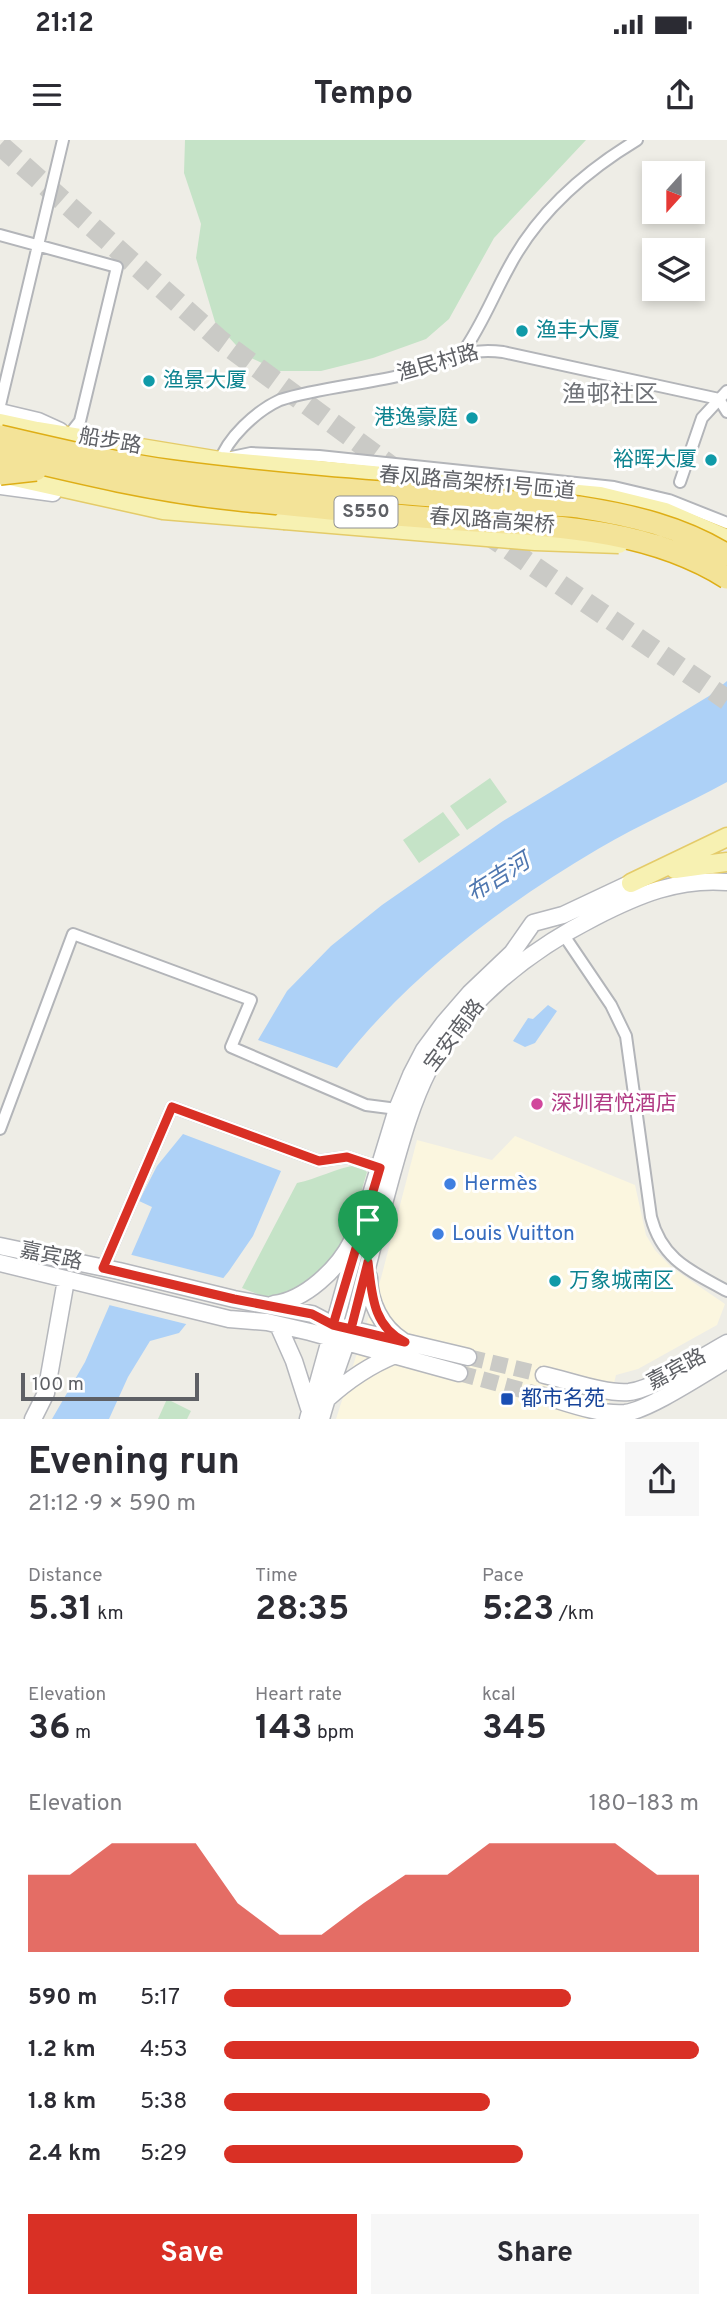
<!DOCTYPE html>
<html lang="en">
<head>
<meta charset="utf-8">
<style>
	:root { --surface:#fff; --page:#f7f7f7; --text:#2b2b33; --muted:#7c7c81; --accent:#d93025 }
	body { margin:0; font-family:Overpass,"Noto Sans SC",sans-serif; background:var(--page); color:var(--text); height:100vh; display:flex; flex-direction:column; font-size:26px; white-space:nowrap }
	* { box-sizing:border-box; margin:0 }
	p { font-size:23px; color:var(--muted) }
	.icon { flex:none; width:38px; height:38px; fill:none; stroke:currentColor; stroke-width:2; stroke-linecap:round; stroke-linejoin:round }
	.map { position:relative; height:1279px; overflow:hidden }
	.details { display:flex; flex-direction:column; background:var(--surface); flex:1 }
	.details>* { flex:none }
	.needle { width:46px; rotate:201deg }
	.buttons { position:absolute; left:642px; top:21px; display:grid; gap:14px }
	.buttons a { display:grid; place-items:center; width:63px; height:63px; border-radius:0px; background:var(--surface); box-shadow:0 4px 10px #0003; font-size:35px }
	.scale { position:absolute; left:21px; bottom:18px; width:178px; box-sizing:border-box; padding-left:7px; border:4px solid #5e6065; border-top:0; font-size:19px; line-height:24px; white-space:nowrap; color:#5e6065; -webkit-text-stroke:5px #fff; paint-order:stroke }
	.pin { position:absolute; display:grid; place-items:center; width:60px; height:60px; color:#fff; margin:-72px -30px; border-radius:50% 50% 50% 0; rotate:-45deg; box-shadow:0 0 7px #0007 }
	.pin .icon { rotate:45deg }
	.round { display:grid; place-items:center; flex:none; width:74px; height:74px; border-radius:0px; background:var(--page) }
	.overview { display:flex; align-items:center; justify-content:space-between; height:119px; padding:0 28px }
	h1 { font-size:38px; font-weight:700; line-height:52px }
	.metrics { display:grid; grid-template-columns:repeat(3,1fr); gap:10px; height:119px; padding:7px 28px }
	.metrics div { display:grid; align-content:center }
	.metrics b { font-size:35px; font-weight:700 }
	.metrics small { font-size:19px; font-weight:400 }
	.metrics p { font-size:19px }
	.chart { height:196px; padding:14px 28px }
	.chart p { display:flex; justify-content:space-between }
	.chart svg { width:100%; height:126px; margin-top:7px; fill:var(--accent); opacity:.7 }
	.button { display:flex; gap:14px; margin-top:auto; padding:14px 28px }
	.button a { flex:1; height:80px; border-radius:0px; background:var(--accent); color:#fff; font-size:28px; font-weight:700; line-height:80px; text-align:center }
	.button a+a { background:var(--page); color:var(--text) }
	ul { padding:0 28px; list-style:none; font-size:23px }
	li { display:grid; grid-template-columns:112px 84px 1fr; align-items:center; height:52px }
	li i { height:18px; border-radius:9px; background:var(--accent) }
	.status { display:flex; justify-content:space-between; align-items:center; height:49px; padding:0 35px; background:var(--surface); direction:ltr }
	.status svg { height:19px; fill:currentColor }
	header { display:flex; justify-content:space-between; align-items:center; height:91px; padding:0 28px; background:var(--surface); font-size:32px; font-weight:700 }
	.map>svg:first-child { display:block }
</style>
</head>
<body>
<div class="status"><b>21:12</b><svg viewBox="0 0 49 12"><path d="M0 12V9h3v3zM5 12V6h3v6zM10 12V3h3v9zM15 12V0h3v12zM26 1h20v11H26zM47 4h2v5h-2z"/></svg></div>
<header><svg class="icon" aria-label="menu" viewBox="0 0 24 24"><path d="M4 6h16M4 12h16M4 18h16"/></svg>Tempo<svg class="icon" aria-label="share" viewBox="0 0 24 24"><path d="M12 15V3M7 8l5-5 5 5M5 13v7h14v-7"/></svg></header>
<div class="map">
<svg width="727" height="1279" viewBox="0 0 727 1279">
	<rect width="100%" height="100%" fill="#eeede6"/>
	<!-- commercial -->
	<path fill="#fbf6df" d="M515,996L635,1045L646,1095L655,1110L671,1127L725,1164L717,1185L638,1229L616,1235L605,1279H336L381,1138L417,1000L492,1020Z"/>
	<!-- green -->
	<path fill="#c5e3c7" d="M185,0H586L494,98L449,179L426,199L373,218L321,231H279L245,215L215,182L196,118L201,84L184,33Z
		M490,638L507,662L467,690L450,666Z
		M443,672L460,695L419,723L403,700Z
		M357,1025L367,1032L349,1094L343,1106L303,1149L272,1160L242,1148L297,1043C317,1039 336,1028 357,1025Z
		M167,1259L191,1271L187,1279H158Z"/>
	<!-- water -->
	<path fill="#add1f7" d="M727,541V642C685,665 640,684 598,709C501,766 406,838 337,928L258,900L287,851L331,806L382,765L503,681L709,556Z
		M548,865L557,871L535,903L525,907L513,901L528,878L533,879Z
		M183,994L281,1031L253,1096L229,1131L179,1193L150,1201L128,1237L109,1279H52L85,1222L152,1067L139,1061L157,1026Z"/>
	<!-- pier -->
	<path fill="#eeede6" d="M128,1114L227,1139L190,1185L109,1165L115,1144Z"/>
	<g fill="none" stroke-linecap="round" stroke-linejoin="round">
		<!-- secondary-tunnel -->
		<path stroke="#cacac6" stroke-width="16" stroke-dasharray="16 8" stroke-linecap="butt" d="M468,1217L544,1235
			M459,1233L544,1256"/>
		<!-- highway-tunnel -->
		<path stroke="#cacac6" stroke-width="21" stroke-dasharray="21 10" stroke-linecap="butt" d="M0,5L221,201L400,333
			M484,392L727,560"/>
		<!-- street casing -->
		<g stroke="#b3b5b9" stroke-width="14">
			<path id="street" d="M0,95L117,127L80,281L69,295
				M463,212C482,185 493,156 509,127C538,72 584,32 637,0
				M0,265L63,0
				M227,318L251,313L319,316L614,347L669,360L727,383
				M219,323C227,298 256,271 280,260C318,248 359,245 398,236C436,226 461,206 503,212L719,259L727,272
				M680,342L702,278L727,251
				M563,794L611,865L626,896L651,1077C662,1120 691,1131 727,1151
				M0,989L73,794L251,860L231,907L366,965L397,969
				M103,1128L172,967L319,1021L347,1017L380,1028"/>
		</g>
		<!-- secondary casing -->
		<g stroke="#b5b7bc" stroke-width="19">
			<path id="secondary" d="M0,272L38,281L60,291
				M0,346L53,353
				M0,1106L119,1131L234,1159L312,1174L333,1185L468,1217
				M0,1123L229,1179L267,1182L310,1192L459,1233
				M369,1137C369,1162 381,1187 403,1201
				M274,1164C305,1160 338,1129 352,1101
				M278,1185L294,1221L309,1268
				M544,1235C568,1240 604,1254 629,1252C655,1249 703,1216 727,1203
				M544,1256C568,1263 599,1275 625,1273C649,1270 703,1234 727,1220
				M327,1259C348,1240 368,1226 395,1215
				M33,1279L46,1253L66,1140
				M308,1279L364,1077L397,969L411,935L424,910L444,883L470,853L512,813L533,783L563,775L631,743
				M321,1279C331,1241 347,1205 357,1168C368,1123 380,1078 392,1034C402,998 412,962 429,929C462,862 530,810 595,777C638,755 678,738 727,742"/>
		</g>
		<!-- primary casing -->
		<g stroke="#e4cb69" stroke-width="21">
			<path id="primary" d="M0,283L37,291L220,321L600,356L665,372L727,399
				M10,336L163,370L284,380
				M675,729L727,722
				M631,743L727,697"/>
		</g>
		<!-- street -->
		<use href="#street" stroke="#fff" stroke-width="10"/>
		<!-- secondary -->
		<use href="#secondary" stroke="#fff" stroke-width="16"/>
		<!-- primary -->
		<use href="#primary" stroke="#f7f1b2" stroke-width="18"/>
		<!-- primary-bridge casing -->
		<g stroke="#e4cb69" stroke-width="21" stroke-linecap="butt">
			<path id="primary-bridge" d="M284,380L535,401L619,404"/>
		</g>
		<!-- highway-bridge casing -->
		<g stroke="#deae16" stroke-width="24" stroke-linecap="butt">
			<path id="highway-bridge" d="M0,296C57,309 114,323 172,331C307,349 444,356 579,367C631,375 682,387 727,415
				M0,314C79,333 158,352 239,360C308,367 376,374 445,379C541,386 643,385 727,438
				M0,334L36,330"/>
		</g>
		<!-- primary-bridge -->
		<use href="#primary-bridge" stroke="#f7f1b2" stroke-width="18"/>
		<!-- highway-bridge -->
		<use href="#highway-bridge" stroke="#f3e398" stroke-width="21"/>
	</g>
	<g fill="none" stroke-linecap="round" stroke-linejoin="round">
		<!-- route casing -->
		<g stroke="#fff" stroke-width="14">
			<path id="route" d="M368,1122L351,1189L333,1185L380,1028L347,1017L319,1021L172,967L103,1128L234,1159L312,1174L333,1185L405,1202C372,1186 372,1153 368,1122"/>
		</g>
		<!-- route -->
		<use href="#route" stroke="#d93025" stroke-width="9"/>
	</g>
	<!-- markers -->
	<g fill="#0f9aa8" stroke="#fff" stroke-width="2.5">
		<circle cx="522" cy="191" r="7"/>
		<circle cx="149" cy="241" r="7"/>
		<circle cx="472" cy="278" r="7"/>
		<circle cx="711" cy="320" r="7"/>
		<circle cx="555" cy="1141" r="7"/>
	</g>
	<circle fill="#d1479c" stroke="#fff" stroke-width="2.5" cx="537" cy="964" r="7"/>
	<g fill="#3f7fe0" stroke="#fff" stroke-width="2.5">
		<circle cx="450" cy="1044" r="7"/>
		<circle cx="438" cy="1094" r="7"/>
	</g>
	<rect fill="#1a4fb4" stroke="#fff" stroke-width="2.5" x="500" y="1252" width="14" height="14" rx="3.5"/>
	<g text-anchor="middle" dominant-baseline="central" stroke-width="6" stroke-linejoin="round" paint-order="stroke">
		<!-- shield labels -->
		<rect fill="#fff" stroke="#8e9093" stroke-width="2" x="334.5" y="356.5" width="63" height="31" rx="5"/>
		<g font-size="19" font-weight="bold" fill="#5e6065">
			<text x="366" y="372">S550</text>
		</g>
		<!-- culture labels -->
		<g font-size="21" fill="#0d838f" stroke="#fff" text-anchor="start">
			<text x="536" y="191">渔丰大厦</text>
			<text x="163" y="241">渔景大厦</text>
			<text x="458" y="278" text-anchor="end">港逸豪庭</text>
			<text x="697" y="320" text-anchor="end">裕晖大厦</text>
			<text x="569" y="1141">万象城南区</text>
		</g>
		<!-- street labels -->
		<g font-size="21" fill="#5e6065" stroke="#fff">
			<text transform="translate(438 224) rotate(-16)">渔民村路</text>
			<text transform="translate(110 302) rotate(10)">船步路</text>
			<text transform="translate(477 344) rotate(5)">春风路高架桥1号匝道</text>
			<text transform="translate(492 382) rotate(4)">春风路高架桥</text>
			<text transform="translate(455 896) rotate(-53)">宝安南路</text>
			<text transform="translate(51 1117) rotate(12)">嘉宾路</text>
			<text transform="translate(677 1230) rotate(-28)">嘉宾路</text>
		</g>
		<!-- hotel labels -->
		<g font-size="21" fill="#b23c85" stroke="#fff" text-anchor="start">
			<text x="551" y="964">深圳君悦酒店</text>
		</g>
		<!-- shop labels -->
		<g font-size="21" fill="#366cbe" stroke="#fff" text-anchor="start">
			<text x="464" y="1044">Hermès</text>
			<text x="452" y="1094">Louis Vuitton</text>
		</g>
		<!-- transit labels -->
		<g font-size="21" fill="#164399" stroke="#fff" text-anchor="start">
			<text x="521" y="1259">都市名苑</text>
		</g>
		<!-- water labels -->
		<g font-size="23" font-style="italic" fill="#4f77b0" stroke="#fff">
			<text transform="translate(499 739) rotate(-32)">布吉河</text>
		</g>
		<!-- quarter labels -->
		<g font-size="24" fill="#6f7277" stroke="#fff">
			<text x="610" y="256">渔邨社区</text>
		</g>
	</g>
</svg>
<div class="buttons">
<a><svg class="needle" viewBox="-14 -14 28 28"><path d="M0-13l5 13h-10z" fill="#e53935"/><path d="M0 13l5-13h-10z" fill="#7c7c81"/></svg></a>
<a><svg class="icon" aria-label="layers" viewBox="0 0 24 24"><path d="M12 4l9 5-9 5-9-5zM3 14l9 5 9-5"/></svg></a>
</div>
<div class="scale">100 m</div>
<div class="pin" style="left:368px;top:1122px;background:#1e9e55"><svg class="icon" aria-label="arrive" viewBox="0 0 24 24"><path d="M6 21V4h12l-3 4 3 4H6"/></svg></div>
</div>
<section class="details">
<div class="overview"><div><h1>Evening run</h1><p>21:12 · 9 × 590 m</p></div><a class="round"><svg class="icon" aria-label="share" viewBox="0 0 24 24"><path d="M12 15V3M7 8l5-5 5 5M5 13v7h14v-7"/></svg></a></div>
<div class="metrics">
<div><p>Distance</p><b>5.31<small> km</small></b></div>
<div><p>Time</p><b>28:35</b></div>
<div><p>Pace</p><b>5:23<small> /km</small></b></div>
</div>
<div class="metrics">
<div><p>Elevation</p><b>36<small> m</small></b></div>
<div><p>Heart rate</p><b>143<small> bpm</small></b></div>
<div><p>kcal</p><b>345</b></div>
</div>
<div class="chart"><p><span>Elevation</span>180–183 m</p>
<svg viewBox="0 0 160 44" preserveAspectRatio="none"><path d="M0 44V17L10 17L20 6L30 6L40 6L50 27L60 38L70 38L80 27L90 17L100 17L110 6L120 6L130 6L140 6L150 17L160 17V44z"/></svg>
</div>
<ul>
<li><b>590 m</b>5:17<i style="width:73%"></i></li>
<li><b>1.2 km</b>4:53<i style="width:100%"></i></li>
<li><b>1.8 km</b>5:38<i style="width:56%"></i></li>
<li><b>2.4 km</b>5:29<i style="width:63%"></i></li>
</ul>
<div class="button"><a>Save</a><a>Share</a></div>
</section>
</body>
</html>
